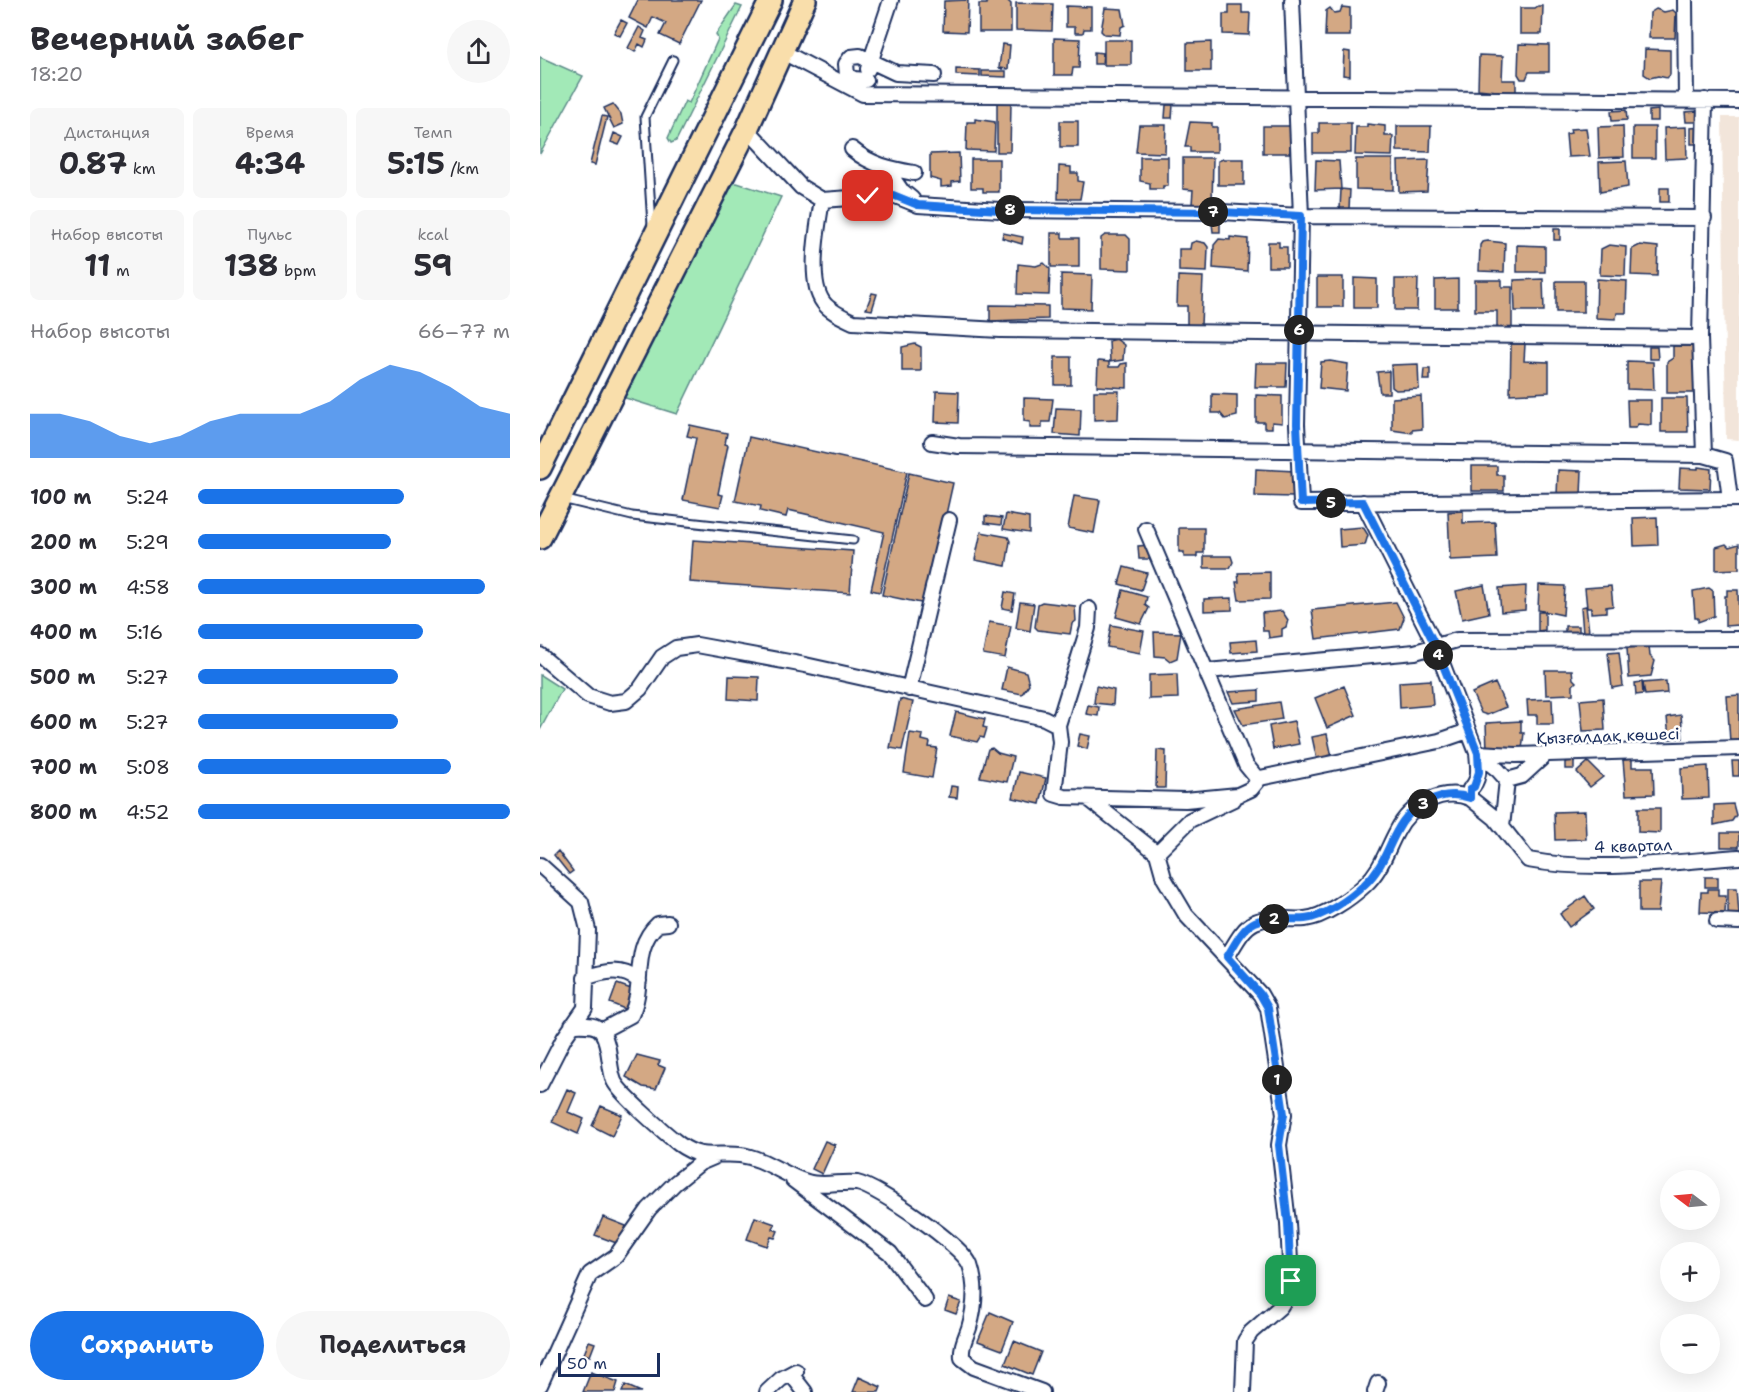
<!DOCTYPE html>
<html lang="ru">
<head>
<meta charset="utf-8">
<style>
	:root { --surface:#fff; --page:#f7f7f7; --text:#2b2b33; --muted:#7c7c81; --accent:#1a73e8 }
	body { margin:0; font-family:"Shantell Sans",sans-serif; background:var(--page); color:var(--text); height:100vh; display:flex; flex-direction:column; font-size:22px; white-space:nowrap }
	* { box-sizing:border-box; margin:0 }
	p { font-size:20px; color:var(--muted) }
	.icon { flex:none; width:33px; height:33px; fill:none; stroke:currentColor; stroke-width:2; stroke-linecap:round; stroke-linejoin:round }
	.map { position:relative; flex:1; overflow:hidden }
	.details { display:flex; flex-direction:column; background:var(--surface); width:540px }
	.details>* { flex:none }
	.needle { width:39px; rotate:286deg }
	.controls { position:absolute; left:1120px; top:1170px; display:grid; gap:12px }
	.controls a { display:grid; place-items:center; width:60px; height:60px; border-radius:50%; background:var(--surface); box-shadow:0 6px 24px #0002; font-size:30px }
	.scale { position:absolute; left:18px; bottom:15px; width:102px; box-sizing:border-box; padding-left:6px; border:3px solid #1b2f5e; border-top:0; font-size:16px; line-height:21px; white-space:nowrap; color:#1b2f5e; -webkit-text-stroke:4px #fff; paint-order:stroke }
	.pin { position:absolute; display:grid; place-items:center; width:51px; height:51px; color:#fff; margin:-26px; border-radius:12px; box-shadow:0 3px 9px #0006 }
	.km { position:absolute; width:30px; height:30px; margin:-15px; border-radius:50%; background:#222; color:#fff; font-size:16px; line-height:30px; text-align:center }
	.round { display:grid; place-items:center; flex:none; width:63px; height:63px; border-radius:32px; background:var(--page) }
	.overview { display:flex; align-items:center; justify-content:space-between; height:102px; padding:0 30px }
	h1 { font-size:33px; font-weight:700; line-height:45px }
	.metrics { display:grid; grid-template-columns:repeat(3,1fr); gap:9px; height:102px; padding:6px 30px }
	.metrics div { display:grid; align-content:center; border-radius:9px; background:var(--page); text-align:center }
	.metrics b { font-size:30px; font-weight:700 }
	.metrics small { font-size:16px; font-weight:400 }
	.metrics p { font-size:16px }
	.chart { height:168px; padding:12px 30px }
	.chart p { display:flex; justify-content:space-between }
	.chart svg { width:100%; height:108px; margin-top:6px; fill:var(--accent); opacity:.7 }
	.button { display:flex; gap:12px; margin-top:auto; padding:12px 30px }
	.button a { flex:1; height:69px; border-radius:36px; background:var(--accent); color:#fff; font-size:24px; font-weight:700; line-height:69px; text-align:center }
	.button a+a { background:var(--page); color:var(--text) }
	ul { padding:0 30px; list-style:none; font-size:20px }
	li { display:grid; grid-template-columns:96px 72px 1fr; align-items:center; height:45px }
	li i { height:15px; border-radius:8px; background:var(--accent) }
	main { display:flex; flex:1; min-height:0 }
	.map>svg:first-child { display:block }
</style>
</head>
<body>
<main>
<section class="details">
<div class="overview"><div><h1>Вечерний забег</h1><p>18:20</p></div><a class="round"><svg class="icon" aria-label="share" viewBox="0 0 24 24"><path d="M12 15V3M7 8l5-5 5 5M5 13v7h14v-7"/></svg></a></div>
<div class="metrics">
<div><p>Дистанция</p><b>0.87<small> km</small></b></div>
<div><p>Время</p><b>4:34</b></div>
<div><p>Темп</p><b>5:15<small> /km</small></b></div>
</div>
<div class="metrics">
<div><p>Набор высоты</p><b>11<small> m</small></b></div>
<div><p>Пульс</p><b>138<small> bpm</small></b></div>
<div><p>kcal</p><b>59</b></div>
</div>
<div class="chart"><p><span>Набор высоты</span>66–77 m</p>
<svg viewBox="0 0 160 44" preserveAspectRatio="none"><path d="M0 44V26L10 26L20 29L30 35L40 38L50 35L60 29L70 26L80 26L90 26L100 21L110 12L120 6L130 9L140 15L150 23L160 26V44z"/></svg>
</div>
<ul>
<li><b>100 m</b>5:24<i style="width:66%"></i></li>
<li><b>200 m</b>5:29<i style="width:62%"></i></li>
<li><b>300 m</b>4:58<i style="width:92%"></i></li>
<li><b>400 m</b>5:16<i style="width:72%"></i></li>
<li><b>500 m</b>5:27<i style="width:64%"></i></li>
<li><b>600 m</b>5:27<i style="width:64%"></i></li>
<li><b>700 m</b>5:08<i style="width:81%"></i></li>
<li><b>800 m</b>4:52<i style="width:100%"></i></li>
</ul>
<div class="button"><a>Сохранить</a><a>Поделиться</a></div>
</section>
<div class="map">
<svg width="1199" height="1392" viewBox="0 0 1199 1392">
	<rect width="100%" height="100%" fill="#fff"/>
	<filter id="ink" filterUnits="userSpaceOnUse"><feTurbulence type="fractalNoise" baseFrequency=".0167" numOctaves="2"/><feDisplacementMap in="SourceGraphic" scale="12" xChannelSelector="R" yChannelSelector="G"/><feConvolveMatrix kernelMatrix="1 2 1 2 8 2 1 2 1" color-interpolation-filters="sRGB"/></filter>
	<g filter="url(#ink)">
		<!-- built -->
		<path fill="#f2e5da" d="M1182,117H1199V440L1186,439Z"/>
		<!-- green -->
		<path fill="#a2e9b7" stroke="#5e8c8a" stroke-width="1.5" d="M196,5L202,7L136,141L131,143L128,138L145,101L149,103L178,39L176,34Z
			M0,57L43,76L0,154Z
			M197,183L241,197L137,414L79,396L186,185Z
			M0,675L22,689L0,730Z"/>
		<!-- building -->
		<path fill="#d3a884" stroke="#1b2f5e" stroke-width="1.5" d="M98,0H161L139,44L120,35L126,23L113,17L108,28L89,18Z
			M428,0L427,32L403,31L404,1Z
			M447,0H467L471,4V32H439V4H447Z
			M476,3L513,4L512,31L476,30Z
			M689,5H702V13H710L709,35L683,34V14H689Z
			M526,6L551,7V29H544L543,33H535V27H526Z
			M998,6H1003L1002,34H980V8H995Z
			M802,7L810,8V36H785L786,11L790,8L794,13L800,12Z
			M565,8L582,9L585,25L581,27L580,35L564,34L561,31Z
			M1116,9L1124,12L1133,10L1136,13L1135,38H1109L1110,13Z
			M81,20L87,23L80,36L74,33Z
			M99,27L105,31L102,38L107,40L104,47L99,44L95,52L88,48Z
			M514,38L540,39L539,68H533L532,75H514Z
			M564,40H591V65H564Z
			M671,42V71H647V43Z
			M462,44L470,45L468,69L459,68Z
			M979,44L1009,45V72H989L986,79H981L978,74Z
			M1105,49L1130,50V75L1127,78L1118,76L1110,78L1104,74Z
			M804,51L810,52V76L803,75Z
			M554,52L563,53L562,64H554Z
			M939,55L963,56L962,80H976V93L938,89Z
			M416,69L440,70V76L416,75Z
			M442,71H466V77L442,76Z
			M457,103H471L470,152H457Z
			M73,104L81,114L83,124L74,128L64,108Z
			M626,105H633L632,118H625Z
			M1086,110L1087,120L1072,121L1071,111Z
			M1118,110V121H1109V111Z
			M1158,111V122H1146L1145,112Z
			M62,116L67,117L55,165L50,164Z
			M435,119L455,122L454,151L426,150L427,122H435Z
			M520,121H538V147H520Z
			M650,122L672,123V127H677V152H650V147H645Z
			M779,123H811V153H773V133H779Z
			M827,124L845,126V136H853L852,156L815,155L816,127H827Z
			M599,125H626L625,153L596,152Z
			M723,126H750V153H723Z
			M857,126H891L890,152L857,151Z
			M1083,126L1084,157L1059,158L1058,127Z
			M1093,127H1115V158H1093Z
			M1146,127L1147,158L1125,159L1124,128Z
			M1160,127L1161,144H1151V128Z
			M1046,128L1050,156L1028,157L1026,134L1031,133L1030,129Z
			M74,133L83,137L79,145L71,142Z
			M419,153L420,181L412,182V186L401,187V181L390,178V154Z
			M600,157H628V186H623V189H610V183L600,181Z
			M643,158H673L672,204H652L653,190L643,189Z
			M431,159H459V192H443V188H431Z
			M683,159H704V185H678V161Z
			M816,159H853V190L816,189Z
			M776,160L799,161L801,189L775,190Z
			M889,160L887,191L859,192L858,161Z
			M1086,161L1088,187L1060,192L1059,162Z
			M519,166L531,167V173H538V181L543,182L540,199H518Z
			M1120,188H1129V202H1120Z
			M801,189L810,190L809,209H800Z
			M672,223H680V232H673Z
			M1014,229H1020V240H1014Z
			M463,233L483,237L482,244L462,238Z
			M511,233H522V238H539V267H511Z
			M565,235H586L590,239V270L561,269V238Z
			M690,237L708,239L707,271L673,268L674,245L679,239L690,240Z
			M656,241L665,243L668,247L667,272L639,271V249H650L651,243Z
			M948,241L965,243L964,272L939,271L940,245L942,242Z
			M728,242H739V247H747V267H728Z
			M977,245L1005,246V272H977Z
			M1069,245L1086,247L1085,276L1060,275L1061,249Z
			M1100,245L1118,247L1117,276L1091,275L1092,249Z
			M504,263L510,269L509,295L477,294L478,264L496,266Z
			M521,274L552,275L551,309L521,308Z
			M638,276L663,277L661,325H647V306H637Z
			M777,277H803V307H777Z
			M814,278L837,279V308H814Z
			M855,279H878L877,310H855Z
			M918,279V308H895V280Z
			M1003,279L1004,311H975L974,280Z
			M1057,279L1087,281L1086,313H1077L1076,319L1056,318Z
			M935,280H962V287H972V330H957V311H935Z
			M1016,281H1044V312H1016Z
			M332,293L337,294L332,310L326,309Z
			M450,305L508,306V319L450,321Z
			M576,339L584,345L583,360L570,362L569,341Z
			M375,344L381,347V371H362V347Z
			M971,344H985L984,361L1009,362V392L970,394Z
			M1133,346H1155L1156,393H1127V362L1133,358Z
			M1109,347H1117L1118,359H1109Z
			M515,357H531V385H515Z
			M558,361L569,362V367H579L581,364L587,363V388L557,386Z
			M790,361L808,364L806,391L779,388L781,362Z
			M1087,361L1113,362L1114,390L1087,389Z
			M716,363H747L746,387H715Z
			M878,364L879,389L856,390L852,387L851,365Z
			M884,369H890V380H883Z
			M849,371V393H840L837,372Z
			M396,391L419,392L418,423L395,422Z
			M554,391H579L578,419L554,420Z
			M672,394L697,395V416L685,419L680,413H672Z
			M716,395L742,396V423L732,422V428H724V422H716Z
			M881,396L882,429L872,430V433L852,430V398Z
			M484,398L513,399L510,422H502V428H490V422L484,421Z
			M1121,398H1147L1148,432H1121Z
			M1087,400H1111V425L1098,424L1095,428H1088Z
			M516,408L541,409L540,436L514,434Z
			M150,425L187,433L185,444L188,445L178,494L183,495L180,507L143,500L156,438L147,436Z
			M209,437L367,472L340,592L331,590L344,532L248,510L246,517L220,511L221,506L195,501Z
			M932,466H957V475H964V491H932Z
			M1158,467L1171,469L1170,489L1139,488L1140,468L1158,469Z
			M716,469L754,471L759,483L753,497L715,496Z
			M1018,470L1042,471L1041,495H1017Z
			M369,473L413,483L386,604L342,595Z
			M534,496L560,500L554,533L528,528Z
			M923,511V523L955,522L957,558L910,560L908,512Z
			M466,514L489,518V533L463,529Z
			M445,516L462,518L461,525L445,523Z
			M1117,517L1118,545L1094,546L1093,518Z
			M823,527L828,535L825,545L800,547L799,529Z
			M639,528H664V553H657V557H644V552H639Z
			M441,532L468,537L470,541L466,566L435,560Z
			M153,540L313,551L310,593L150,582Z
			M1186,544L1189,547L1199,544V569L1176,570V547Z
			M610,545V559H599L598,546Z
			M664,556H691L693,562L690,568H664Z
			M584,567L607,573L601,590L579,584Z
			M730,572V599L699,600L696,582H699L698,573Z
			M944,585L949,613L922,619L916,591Z
			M999,585L1025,586L1023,615L998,610Z
			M986,586L985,610L961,612L959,588Z
			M1071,586L1073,606L1066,607V612L1051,613V608H1047L1045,588Z
			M1169,588L1173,591L1174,616L1158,622V618H1155L1153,591Z
			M583,590L607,597L605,605L609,608L601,624L576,617Z
			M1187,590H1198L1199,625L1185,626V596H1187Z
			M465,592L475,594L472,610L462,608Z
			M692,598V610L664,611V599Z
			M480,602L494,604L490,631L476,628Z
			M502,602L535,606L536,621L532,624L530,634L498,630L495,627L498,604Z
			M856,602L864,618L860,629L776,639L772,610Z
			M1046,606L1049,632L1043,633L1041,607Z
			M742,611L748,620L746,627L742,629V636L729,638L728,631H723L722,613Z
			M998,612H1005V630L998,631Z
			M449,622L471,626L465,658L443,654Z
			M571,625L604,631L600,653L567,647Z
			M1025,626H1039V632L1025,633Z
			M614,632L641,633L637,658L630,661L625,657L615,656Z
			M716,640L717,651L691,653L690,642Z
			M1109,646L1110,656L1115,661L1111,676L1089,678L1087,648Z
			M1079,652L1083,686L1072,688L1068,653Z
			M467,667L486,672L489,684L482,694L462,690Z
			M1005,670H1032L1033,679L1036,682L1033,685V694L1006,695Z
			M637,674L638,698L609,699V675Z
			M189,676L219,677L218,701L188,699Z
			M891,680L893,705L860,708L859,682Z
			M1126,681L1127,693L1105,695L1103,683Z
			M1102,682L1103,694L1096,695L1095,683Z
			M955,683L966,707L947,715L941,713L932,693Z
			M556,686L574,690L573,705L554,703Z
			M804,686L816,715L787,728L775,698Z
			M719,690V701L693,703L688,692Z
			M1199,695V742H1190L1187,696Z
			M1063,698L1065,730L1043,731L1040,700Z
			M360,699L373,702L362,750L350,748Z
			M1012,699L1013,724H997V715H988L987,700Z
			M739,702L742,719L703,725L695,709Z
			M548,705L559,707L558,716L546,714Z
			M416,712L445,719L443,727L447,728L444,738L440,737L437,742L410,736Z
			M1141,715L1143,738L1129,739L1127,717Z
			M754,721L759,744L733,749L729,726Z
			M981,721V733H984L982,749L947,750L946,723Z
			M370,733L383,735L382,740L390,742L389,747L397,748L392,778L364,773Z
			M540,734L550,736L547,749L537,746Z
			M787,734L792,757L777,760L772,737Z
			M452,748L458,753L473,757L467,782L440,777L448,749Z
			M617,750L626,751L625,788H616Z
			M1092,759V767H1113L1114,794L1086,795L1083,760Z
			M1034,761V769H1025V762Z
			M1192,761H1199V776H1193Z
			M1048,762L1063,777L1050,787L1037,772Z
			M1168,766L1169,798L1142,799L1141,768Z
			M479,772L506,778L500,804L473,798Z
			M411,786L418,787L417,798L409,797Z
			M1193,804L1196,815L1192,821L1174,825V805Z
			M1098,808H1120V833L1098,832Z
			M1045,811L1046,839L1015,840L1014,812Z
			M1181,833H1199V847H1181Z
			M18,851L33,871L29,874L14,855Z
			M1165,877H1178V887H1165Z
			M1099,882H1121L1118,912H1099Z
			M1188,888H1197L1199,915H1188Z
			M1168,889H1178V896H1186L1185,913L1160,912L1161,892H1168Z
			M1045,896L1054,909L1029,927L1020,914Z
			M77,984L94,990L87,1010L70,1003Z
			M97,1055L120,1061L118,1065L125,1068L116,1089L103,1087L86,1077Z
			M27,1089L36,1093L28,1112L44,1119L38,1134L12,1122Z
			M61,1106L82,1115L72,1136L52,1126Z
			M285,1141L295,1145L282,1174L272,1169Z
			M63,1217L86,1226L79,1244L55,1235Z
			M215,1217L235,1224L233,1229L238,1231L235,1238L231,1237L227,1246L207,1239Z
			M409,1298L421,1302L416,1314L405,1310Z
			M450,1312L473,1322L462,1350L438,1341Z
			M49,1341L55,1343L50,1356L44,1354Z
			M474,1341L501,1352L492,1375L465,1364Z
			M51,1372L78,1382L75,1392H43Z
			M319,1377L341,1387L339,1392H313Z
			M85,1385L101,1392H82Z"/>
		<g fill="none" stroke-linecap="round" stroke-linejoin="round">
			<!-- service casing -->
			<g stroke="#1b2f5e" stroke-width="11">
				<path id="service" d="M112,225L105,117L133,60
					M22,499L92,516L313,540"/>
			</g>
			<!-- minor casing -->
			<g stroke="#1b2f5e" stroke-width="18">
				<path id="minor" d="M752,0L761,216L757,424L761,503L1199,499
					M1145,0L1146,100
					M241,51L323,94L1199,101
					M328,69L351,0
					M326,80L314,79L307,75L306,64L311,57L320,56L356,73L394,75
					M1165,100L1160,338L1164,455L1185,461L1190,499
					M207,129L261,187L282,200L353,195L378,205L460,210L681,212L761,216L1164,218
					M312,149C331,165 351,169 374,173
					M345,167L361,190L372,199
					M282,200C278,225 267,280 283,302C289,311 303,317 313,322L460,330L1160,338
					M392,442L419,446L1164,455
					M823,502L895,645L937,753C938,766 941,780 930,789V798L955,818L988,860C1057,873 1130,862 1199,857
					M606,529L706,765L715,776L720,778L899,741L928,731
					M0,655L48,696L70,703L86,701L100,689L122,657L136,648L157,645L265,665L504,718L518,725L520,742L514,794L524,797L645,800L698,795L711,789L720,778
					M667,671L875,652L917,640L1199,639
					M369,689L409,520
					M518,725L548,628L549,609
					M937,753L976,755L1199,748
					M937,753L958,770L967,780L962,827
					M967,780L982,776L1005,755
					M549,799L617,853
					M694,799L650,820L617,853L624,878L646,915L720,994L728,1008L744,1114L739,1145L748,1223L751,1281L747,1296L740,1307L711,1332L705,1341L703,1392
					M0,865L41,902L48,930L45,1008L24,1038L0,1085
					M1177,921L1199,922
					M687,957C694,946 702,928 715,922C731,915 749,921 765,919C784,917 811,898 825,885C842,869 846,851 857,831C870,805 902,787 930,798
					M45,978C65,971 82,967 99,981
					M32,1025C42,1025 56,1023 62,1032C71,1047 68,1066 74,1081C79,1093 126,1134 139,1144C162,1161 177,1152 200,1155C225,1158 243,1175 267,1182C282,1187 301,1181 317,1183C338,1187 423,1246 430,1265C437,1286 435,1308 429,1328C425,1339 421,1346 422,1358L434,1367L502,1392
					M61,1031L91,1015C106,985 90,949 118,924L128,923
					M253,1180L350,1253L385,1300
					M251,1374L265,1392
					M0,1385L50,1274L76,1256L109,1209L135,1183L160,1163L174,1157
					M227,1392L241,1379L256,1371
					M835,1392L838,1383"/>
			</g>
			<!-- trunk casing -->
			<g stroke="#1b2f5e" stroke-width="26">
				<path id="trunk" d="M0,468L231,0
					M0,538L207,129L265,0"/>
			</g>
			<!-- service -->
			<use href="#service" stroke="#fff" stroke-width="7"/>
			<!-- minor -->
			<use href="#minor" stroke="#fff" stroke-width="14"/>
			<!-- trunk -->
			<use href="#trunk" stroke="#f9deab" stroke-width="21"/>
		</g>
	</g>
	<g fill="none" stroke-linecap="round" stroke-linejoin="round" filter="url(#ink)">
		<!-- route casing -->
		<g stroke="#fff" stroke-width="12">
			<path id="route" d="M328,196L353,195L378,205L460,210L681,212L761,216L757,424L761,503L823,502L895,645L938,753L939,772L934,787L930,789V798C902,788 870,805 857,831C846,851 842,869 824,885C811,898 784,917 765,919C749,921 731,915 715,922C702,928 694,946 687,957L720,994L728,1008L744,1114L739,1145L748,1223L751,1281"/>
		</g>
		<!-- route -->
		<use href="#route" stroke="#1a73e8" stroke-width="8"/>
	</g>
	<g text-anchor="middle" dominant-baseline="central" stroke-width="5" stroke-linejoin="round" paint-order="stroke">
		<!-- street labels -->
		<g font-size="16" fill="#1b2f5e" stroke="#fff">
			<text transform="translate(1068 736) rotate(-2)">Қызғалдақ көшесі</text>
			<text transform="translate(1093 846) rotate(-2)">4 квартал</text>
		</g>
	</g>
</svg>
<div class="controls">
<a><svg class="needle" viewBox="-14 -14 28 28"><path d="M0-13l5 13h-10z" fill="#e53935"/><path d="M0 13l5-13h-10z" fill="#7c7c81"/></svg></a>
<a>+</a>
<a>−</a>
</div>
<div class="scale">50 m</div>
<div class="pin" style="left:751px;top:1281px;background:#1e9e55"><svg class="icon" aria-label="arrive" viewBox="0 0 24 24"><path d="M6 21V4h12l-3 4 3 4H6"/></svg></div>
<div class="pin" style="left:328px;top:196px;background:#d93025"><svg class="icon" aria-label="check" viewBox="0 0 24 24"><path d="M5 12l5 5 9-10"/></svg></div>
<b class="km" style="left:737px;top:1080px">1</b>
<b class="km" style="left:734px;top:919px">2</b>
<b class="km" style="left:883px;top:804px">3</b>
<b class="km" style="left:898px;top:655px">4</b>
<b class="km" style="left:791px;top:503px">5</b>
<b class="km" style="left:759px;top:330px">6</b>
<b class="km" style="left:673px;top:212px">7</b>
<b class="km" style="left:470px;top:210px">8</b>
</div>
</main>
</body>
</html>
